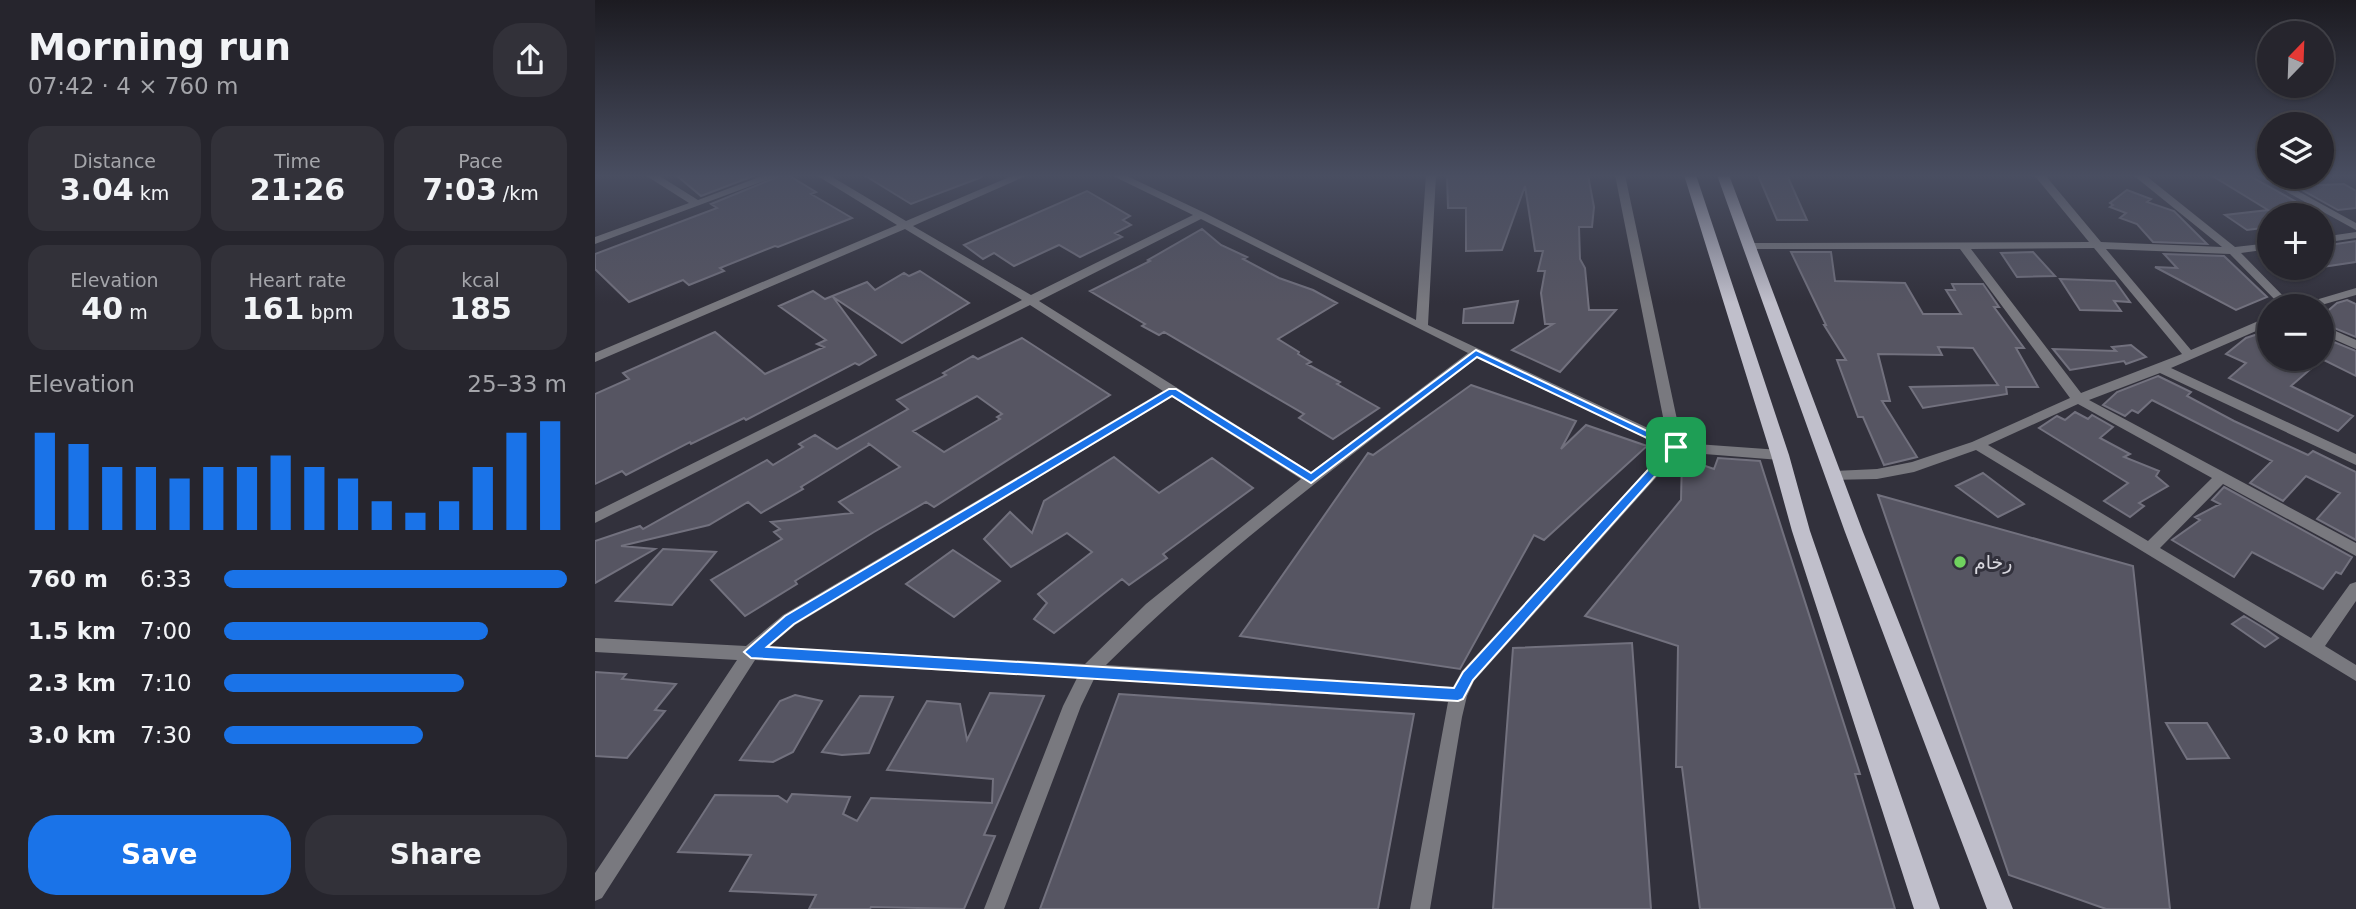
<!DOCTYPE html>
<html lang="en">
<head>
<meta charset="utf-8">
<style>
	:root { --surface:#26252d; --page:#323139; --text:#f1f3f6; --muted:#a4a5aa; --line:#424249; --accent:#1a73e8 }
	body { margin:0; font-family:"DejaVu Sans","Noto Sans Arabic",sans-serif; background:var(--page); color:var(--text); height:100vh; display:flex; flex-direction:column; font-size:26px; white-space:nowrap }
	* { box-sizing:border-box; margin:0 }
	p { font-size:23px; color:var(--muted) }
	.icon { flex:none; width:38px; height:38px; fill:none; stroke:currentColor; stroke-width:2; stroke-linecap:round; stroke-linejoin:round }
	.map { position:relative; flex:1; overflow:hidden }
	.panel { display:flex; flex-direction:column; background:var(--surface); width:595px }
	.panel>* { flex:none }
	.needle { width:46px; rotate:23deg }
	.buttons { position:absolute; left:1662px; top:21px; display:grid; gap:14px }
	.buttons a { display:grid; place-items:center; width:77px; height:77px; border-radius:50%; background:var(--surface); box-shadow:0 2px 5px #0004,0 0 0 2px var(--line); font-size:35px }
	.pin { position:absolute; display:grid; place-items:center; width:60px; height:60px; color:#fff; margin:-30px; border-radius:14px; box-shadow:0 4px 10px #0006 }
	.round { display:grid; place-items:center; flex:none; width:74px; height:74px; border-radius:28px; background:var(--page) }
	.overview { display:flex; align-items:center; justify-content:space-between; height:119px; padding:0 28px }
	h1 { font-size:38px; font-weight:600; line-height:52px }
	.stats { display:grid; grid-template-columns:repeat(3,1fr); gap:10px; height:119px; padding:7px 28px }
	.stats div { display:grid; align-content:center; border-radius:18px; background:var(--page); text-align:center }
	.stats b { font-size:30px; font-weight:600 }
	.stats small { font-size:19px; font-weight:400 }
	.stats p { font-size:19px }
	.chart { height:196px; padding:14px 28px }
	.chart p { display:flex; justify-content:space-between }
	.chart svg { width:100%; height:126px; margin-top:7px; stroke:var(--accent); stroke-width:6 }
	.button { display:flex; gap:14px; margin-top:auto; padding:14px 28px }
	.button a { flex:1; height:80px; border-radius:28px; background:var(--accent); color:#fff; font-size:28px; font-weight:600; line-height:80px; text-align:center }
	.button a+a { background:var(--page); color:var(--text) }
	ul { padding:0 28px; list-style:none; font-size:23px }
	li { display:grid; grid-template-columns:112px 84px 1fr; align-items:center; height:52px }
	li i { height:18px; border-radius:9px; background:var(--accent) }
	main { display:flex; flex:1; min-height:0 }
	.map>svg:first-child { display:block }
</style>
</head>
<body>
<main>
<section class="panel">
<div class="overview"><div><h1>Morning run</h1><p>07:42 · 4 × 760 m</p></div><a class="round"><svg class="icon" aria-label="share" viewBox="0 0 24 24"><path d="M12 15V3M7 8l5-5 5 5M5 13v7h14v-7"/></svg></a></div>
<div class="stats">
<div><p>Distance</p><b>3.04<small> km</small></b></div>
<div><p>Time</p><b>21:26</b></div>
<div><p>Pace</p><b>7:03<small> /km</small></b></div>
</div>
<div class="stats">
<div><p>Elevation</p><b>40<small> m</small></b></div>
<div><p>Heart rate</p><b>161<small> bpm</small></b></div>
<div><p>kcal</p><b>185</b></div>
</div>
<div class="chart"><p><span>Elevation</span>25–33 m</p>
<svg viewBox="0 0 160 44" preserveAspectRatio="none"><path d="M5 44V10M15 44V14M25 44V22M35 44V22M45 44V26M55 44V22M65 44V22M75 44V18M85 44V22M95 44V26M105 44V34M115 44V38M125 44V34M135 44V22M145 44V10M155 44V6"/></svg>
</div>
<ul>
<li><b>760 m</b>6:33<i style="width:100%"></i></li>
<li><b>1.5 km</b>7:00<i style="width:77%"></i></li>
<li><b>2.3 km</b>7:10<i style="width:70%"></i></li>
<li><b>3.0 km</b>7:30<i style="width:58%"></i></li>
</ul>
<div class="button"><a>Save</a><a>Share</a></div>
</section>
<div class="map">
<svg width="1761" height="909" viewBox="0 0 1761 909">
	<rect width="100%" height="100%" fill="#32313c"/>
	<!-- building -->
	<path fill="#565562" stroke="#72717e" stroke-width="2" fill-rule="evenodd" d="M81,175H161L106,196Z
		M187,175H193L221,192L216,194L257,218L183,247L180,246L125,268L129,271L94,285L88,280L34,302L0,269V254L122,208L116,204Z
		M269,175H387V177L316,204Z
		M852,175H993L999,207L997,227H984L985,259L990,268L994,310H1021L965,372L917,350L958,324H950L946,293L950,271H943L948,251H940L930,186L907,250L871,251V208H853Z
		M1163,175H1192L1212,220H1182Z
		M1616,175H1653L1725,215H1681L1675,212V227L1652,230L1630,215L1673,210Z
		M1749,184L1761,191V208L1743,210L1700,186Z
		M1532,190L1556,199L1552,202L1579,211L1612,244L1558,242L1542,224L1525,218L1531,213L1515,207L1518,205L1515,203Z
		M492,191L535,216L528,220L536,225L520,233L527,237L485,257L464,245L419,266L399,253L388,259L369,245Z
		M607,229L626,245L652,257L648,259L684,278L718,290L742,303L683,339L704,352L703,354L716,362L712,364L745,382L742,384L784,408L738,439L704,418L709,414L569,332L564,335L547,326L550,324L495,291L555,261L553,260Z
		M1761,241V262L1727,267V246Z
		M1196,252H1236L1240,281L1310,283L1328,314H1366L1351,290H1360L1357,284H1388L1404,307H1399L1429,348H1421L1443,387H1411L1412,394L1328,408L1315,387L1403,385L1378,348L1343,347L1347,355L1283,354L1295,401H1287L1322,457L1289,465L1268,417H1263L1242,360H1251L1229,325H1231Z
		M1438,252L1460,276L1422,277L1406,253Z
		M1569,254L1629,256L1672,297L1641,310L1560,267L1582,268Z
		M325,271L374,303L307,343L238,297L281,355L264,365L260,363L151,420L149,418L96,444L95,442L31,475L27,471L0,484V394L34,379L28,373L120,332L170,374L229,347L222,344L231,340L184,306L218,291L230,299L272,282L280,290L309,273L314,276Z
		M1465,279L1520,281L1535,302L1519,301L1526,311L1485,310Z
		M1752,300L1761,304V337L1727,323V316L1742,303Z
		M923,301L918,323H868L869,309Z
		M1675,330V359H1727V337L1761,351V376L1727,359L1696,386L1758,416L1743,431L1634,378L1651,363L1631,354L1651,338Z
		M427,338L515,395L339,507L331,502L279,532L200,581L202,584L150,616L116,580L187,539L179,532L185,529L176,522L257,513L244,502L305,467L273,443L274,445L206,487L208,489L166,513L153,502L114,525L26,546L60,549L0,583V541L45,526L48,529L172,460L178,465L208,447L204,444L220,435L242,449L313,409L302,400L351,375L348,373L378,356L383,359ZM382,396L407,414L402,417L405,419L349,452L318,431Z
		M1536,345L1551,357L1531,364L1529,361L1475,370L1458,349L1521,351L1517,347Z
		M1563,376L1596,392L1592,396L1639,421L1713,455L1718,451L1761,472V540L1722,519L1745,493L1711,476L1688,501L1655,483L1677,461L1557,400L1543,413L1537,410L1530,416L1508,405L1522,392Z
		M876,385L981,421L966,449L991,425L1052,446L949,540L939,535L865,669L645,636L773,453L778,455Z
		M1480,412L1493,419L1497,415L1518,427L1505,438L1535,454L1529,457L1564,471L1561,476L1573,486L1544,503L1549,506L1535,517L1509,501L1533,483L1444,428L1462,416L1470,420Z
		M519,457L564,493L617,458L658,488L568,554L572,558L534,585L527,579L459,633L439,619L452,603L443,594L497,552L472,533L416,567L389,539L415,512L437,533L449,501Z
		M1087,458L1119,469L1123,458L1165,461L1265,774H1260L1300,909H1105L1087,767H1081L1083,646L990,616L1086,500Z
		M1388,473L1429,504L1403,517L1361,486Z
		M1629,487L1757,557L1746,574L1741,572L1728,589L1657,552L1639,577L1577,540L1605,520L1600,517L1625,504L1617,500Z
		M1283,495L1538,566L1575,909H1511L1414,875Z
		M68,549L121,552L77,605L21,601Z
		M358,550L405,581L359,617L311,584Z
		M1649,616L1672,630L1683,638L1670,647L1637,624Z
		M1037,643L1056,909H898L918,648Z
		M0,672L31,674L27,679L81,684L60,710L70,711L32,758L0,756Z
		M395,693L449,696L389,835L400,836L369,909L276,907L275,909H214L221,895L135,891L156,855L83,852L120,795L183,796L192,802L197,794L255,797L248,814L262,821L276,798L397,803L398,779L292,770L332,701L365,704L372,740Z
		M524,694L819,714L783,909H445Z
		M200,695L227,701L198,752L178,762L145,760L185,701Z
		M265,696L298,697L274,753L247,755L227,752Z
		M1571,723H1612L1634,758L1592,759Z"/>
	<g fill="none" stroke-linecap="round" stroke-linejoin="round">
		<!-- street -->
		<path fill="#79797f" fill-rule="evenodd" d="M50,175H63L103,200L170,175H185L0,244V237L94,203Z
			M221,175H234L311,221L419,175H433L318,226L436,295L598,215L516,175H530L610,213L821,320L831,175H841L833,325L1072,437L1020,175H1030L1087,443L1185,450L1192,455L1185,460L1084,452L879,681L872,696L867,717L835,909H815L853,702L499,679L486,706L409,909H389L468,706L482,678L160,660L7,898L0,901V873L142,660L0,652V638L151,646L188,615L568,391L435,305L0,523V512L427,300L310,229L0,362V353L302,225ZM606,219L873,353L716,472L444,301ZM882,358L1072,448L867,671L858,687L511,665C625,552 756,456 882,358ZM577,397L706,479L551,604L490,664L174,647L200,625Z
			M1439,175H1450L1506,242L1627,247L1538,175H1550L1640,247L1675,243V249L1646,253L1698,306H1686L1635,254L1511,249L1596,350L1675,316V325L1576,368L1761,454V465L1565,373L1494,400L1761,543V556L1628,484L1565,548L1716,638L1755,584L1761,582V601L1730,646L1761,665V681L1381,450L1319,472L1282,479L1234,480L1232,476L1239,471L1282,469L1317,462L1377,442L1475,398L1365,249H1154L1149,246L1154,243L1494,242ZM1499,248L1587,354L1486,393L1376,249ZM1483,404L1617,478L1553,541L1393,445Z
			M1661,175H1674L1761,223V230Z
			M1761,232V238L1727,243V237Z
			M1761,288V295L1723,306H1705L1707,304Z
			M1727,325L1761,340V349L1727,334Z"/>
		<!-- primary -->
		<path fill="#c0bfcb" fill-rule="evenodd" d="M1089,175H1101L1194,455L1215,531L1345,909H1319L1197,531L1176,455Z
			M1122,175H1134L1268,532L1418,909H1392L1250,532Z"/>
	</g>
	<!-- sky -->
	<linearGradient id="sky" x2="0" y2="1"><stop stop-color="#1c1b21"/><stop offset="0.58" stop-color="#494e61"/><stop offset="1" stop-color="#494e61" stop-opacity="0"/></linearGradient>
	<rect width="1761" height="303" fill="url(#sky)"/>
	<!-- route -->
	<path fill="#1a73e8" stroke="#fff" stroke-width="2" fill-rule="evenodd" d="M881,350L1086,447L878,680L868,699L863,701L156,658L149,652L190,616L574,389H581L716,473ZM882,357L1073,448L868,672L859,688L172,647L199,624L577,396L716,483Z"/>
	<!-- markers -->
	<circle fill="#70d35f" stroke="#32313c" stroke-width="2.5" cx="1365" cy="562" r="7"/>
	<g text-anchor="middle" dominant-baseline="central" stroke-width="6" stroke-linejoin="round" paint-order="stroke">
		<!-- poi labels -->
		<g font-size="19" fill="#d9d8df" stroke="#32313c" text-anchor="start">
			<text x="1379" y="562">رخام</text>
		</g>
	</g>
</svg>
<div class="buttons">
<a><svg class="needle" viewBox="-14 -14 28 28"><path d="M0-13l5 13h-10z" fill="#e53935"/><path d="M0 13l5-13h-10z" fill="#a4a5aa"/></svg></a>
<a><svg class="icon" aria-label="layers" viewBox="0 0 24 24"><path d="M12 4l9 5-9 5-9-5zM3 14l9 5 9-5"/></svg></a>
<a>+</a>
<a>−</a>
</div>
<div class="pin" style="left:1081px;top:447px;background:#1e9e55"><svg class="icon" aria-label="arrive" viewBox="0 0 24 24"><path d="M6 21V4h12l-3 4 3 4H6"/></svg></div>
</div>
</main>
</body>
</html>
